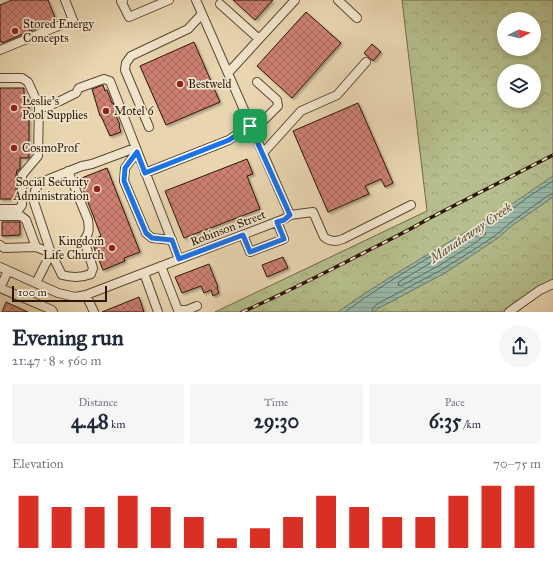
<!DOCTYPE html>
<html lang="en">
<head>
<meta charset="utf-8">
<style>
	:root { --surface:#fff; --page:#f6f6f7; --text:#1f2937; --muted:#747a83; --accent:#d93025 }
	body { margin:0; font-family:"IM FELL Great Primer",serif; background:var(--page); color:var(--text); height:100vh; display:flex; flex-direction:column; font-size:15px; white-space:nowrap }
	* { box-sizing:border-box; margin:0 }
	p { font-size:13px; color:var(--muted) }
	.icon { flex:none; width:22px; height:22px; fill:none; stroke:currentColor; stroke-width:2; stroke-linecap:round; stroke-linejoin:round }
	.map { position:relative; height:312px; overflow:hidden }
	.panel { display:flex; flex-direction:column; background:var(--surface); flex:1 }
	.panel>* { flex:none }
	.needle { width:26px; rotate:84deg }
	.buttons { position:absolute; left:497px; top:12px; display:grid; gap:8px }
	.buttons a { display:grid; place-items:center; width:44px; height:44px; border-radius:50%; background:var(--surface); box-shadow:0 2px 6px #0003; font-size:20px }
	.scale { position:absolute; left:12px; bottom:10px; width:95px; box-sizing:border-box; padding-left:4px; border:2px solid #2b1606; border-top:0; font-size:11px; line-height:14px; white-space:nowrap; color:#2b1606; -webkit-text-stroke:3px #f1e4cc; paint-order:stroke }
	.pin { position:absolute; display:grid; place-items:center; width:34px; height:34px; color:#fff; margin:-17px; border-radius:8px; box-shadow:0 2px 6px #0006 }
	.round { display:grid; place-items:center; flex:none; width:42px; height:42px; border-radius:21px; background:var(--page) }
	.summary { display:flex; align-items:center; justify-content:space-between; height:68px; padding:0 12px }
	h1 { font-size:22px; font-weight:700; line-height:30px }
	.figures { display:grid; grid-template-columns:repeat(3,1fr); gap:6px; height:68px; padding:4px 12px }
	.figures div { display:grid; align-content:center; border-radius:4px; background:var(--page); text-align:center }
	.figures b { font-size:20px; font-weight:700 }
	.figures small { font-size:11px; font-weight:400 }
	.figures p { font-size:11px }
	.chart { height:112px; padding:8px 12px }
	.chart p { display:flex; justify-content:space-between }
	.chart svg { width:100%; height:72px; margin-top:4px; stroke:var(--accent); stroke-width:6 }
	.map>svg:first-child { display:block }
</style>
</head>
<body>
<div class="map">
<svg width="553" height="312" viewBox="0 0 553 312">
	<defs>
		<pattern id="forest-crowns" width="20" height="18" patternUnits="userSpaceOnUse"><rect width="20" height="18" fill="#b5be8c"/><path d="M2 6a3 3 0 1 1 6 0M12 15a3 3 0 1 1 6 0" fill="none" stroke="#9ca377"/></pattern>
		<pattern id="water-rules" width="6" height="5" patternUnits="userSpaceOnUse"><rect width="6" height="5" fill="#98b9a8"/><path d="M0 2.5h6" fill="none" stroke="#839e8f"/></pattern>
		<pattern id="building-cross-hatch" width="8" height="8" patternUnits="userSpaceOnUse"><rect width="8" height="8" fill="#cd8073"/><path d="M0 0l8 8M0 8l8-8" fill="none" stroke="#a7685c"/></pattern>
		<filter id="shadow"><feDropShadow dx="2" dy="2" stdDeviation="1" flood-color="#0004"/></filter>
	</defs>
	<rect width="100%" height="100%" fill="#e9d6b1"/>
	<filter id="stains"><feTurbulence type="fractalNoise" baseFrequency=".005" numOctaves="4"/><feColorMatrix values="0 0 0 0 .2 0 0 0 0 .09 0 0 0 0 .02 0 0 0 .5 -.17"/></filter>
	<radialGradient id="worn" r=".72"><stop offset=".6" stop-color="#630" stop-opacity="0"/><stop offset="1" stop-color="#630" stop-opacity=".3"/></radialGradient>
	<!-- forest -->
	<path fill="url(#forest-crowns)" stroke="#706a49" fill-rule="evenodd" d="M402,0H553V284L514,312H215L427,211ZM504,19H534V49H504ZM504,71H534V101H504Z"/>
	<!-- water -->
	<path fill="url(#water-rules)" stroke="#6c7867" d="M553,176V197L513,225L498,238L480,250L445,273L379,308L374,312H338C388,276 442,247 494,215C515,203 533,189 553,176Z"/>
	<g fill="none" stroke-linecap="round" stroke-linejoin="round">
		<!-- shore -->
		<path stroke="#626857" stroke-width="1" d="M483,232L486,233L485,235L475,243L440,265L401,286L398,285L399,282Z
			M345,312C400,271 462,240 519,204L528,197L553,181
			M372,312L373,308L377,304L443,269L478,247L496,235L511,222L549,195L553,194"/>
	</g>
	<!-- building -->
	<path fill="url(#building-cross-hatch)" stroke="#2b1606" filter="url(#shadow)" d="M12,0H48L56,20L2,43V41L0,42V5Z
		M233,0H273L255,20Z
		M306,12L341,43L292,98L257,66Z
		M194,42L220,102L166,125L140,66Z
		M372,44L381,52L373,61L364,53Z
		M103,85L105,91L107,90L112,103H113L116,110L114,111L120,125L119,126L121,132L110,136L101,116H100L92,89Z
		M0,88H24V100H29V158H20V168L19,170H17L16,175V199H0Z
		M358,103L393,183L385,187L381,179L365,186L369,194L328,212L293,131Z
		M247,159L253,174L247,176L260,209L184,238L165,191Z
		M107,168L140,252L124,258L125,261L103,270L91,240L101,236L79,179Z
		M2,222H20V235L2,236Z
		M283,257L288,268L267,277L262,265Z
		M209,264L218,287L217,288L219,293L213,296L211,290L204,293L201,286L182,293L175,277Z
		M139,297L144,312H102Z
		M6,302L28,312H2Z"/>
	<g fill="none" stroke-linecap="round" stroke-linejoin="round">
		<!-- minor casing -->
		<g stroke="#5a4631" stroke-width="10">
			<path id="minor" d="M123,0L121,1L129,17L169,0
				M338,0L357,18
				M220,4L259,39
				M0,50L73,20L65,0
				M228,73L295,0
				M0,78H22L28,82L39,106L46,107L60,101L76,93L79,88L104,79L110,81L179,259
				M149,127L125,70L126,63L131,56L188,29L202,14
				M137,152L125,168L124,181L146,233L152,238L172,240
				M263,153L301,111L337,95L366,62
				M145,173L229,140L250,125L262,122L278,106L277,100L257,82
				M0,209H19L22,205V175L38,156L39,106
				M290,215L313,212L324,237C330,242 336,242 343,239L411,205
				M0,216H21L26,220L36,247
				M243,235L250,252L284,239L277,222
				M0,245L4,248L36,247L51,253L62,275C73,278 81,278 91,274L93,268L84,240C90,233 89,228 88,220L68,171
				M161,266L178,310H187L197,306
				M0,267L58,293L75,297L86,295L284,219L290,215L196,0
				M144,273L158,312
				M36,283L51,253L34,202L35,191L39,183L82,166L92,164L135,148
				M0,288L52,310L53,312
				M0,288L8,271
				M86,295L94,312
				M509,312L540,290L553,284"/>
		</g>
		<!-- minor -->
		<use href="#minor" stroke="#f1e4cc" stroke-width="8"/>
		<!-- rail casing -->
		<g stroke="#2b1606" stroke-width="3.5">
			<path id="rail" d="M242,312C277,297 310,280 344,263C372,248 401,235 428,219L553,155"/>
		</g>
		<!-- rail -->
		<use href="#rail" stroke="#f1e4cc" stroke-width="2" stroke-dasharray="6" stroke-linecap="butt"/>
	</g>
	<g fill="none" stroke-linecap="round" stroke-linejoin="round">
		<!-- route casing -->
		<g stroke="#fff" stroke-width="8">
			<path id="route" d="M250,126L290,215L284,220L277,222L284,239L250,252L243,235L179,259L172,240L152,238L146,233L124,181L125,168L137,152L145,173L229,140Z"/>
		</g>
		<!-- route -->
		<use href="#route" stroke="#1a73e8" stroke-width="5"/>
	</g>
	<!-- markers -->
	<g fill="#8f2418" stroke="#f1e4cc" stroke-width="1.5">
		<circle cx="15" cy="31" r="4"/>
		<circle cx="180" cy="84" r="4"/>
		<circle cx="14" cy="108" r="4"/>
		<circle cx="106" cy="111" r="4"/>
		<circle cx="14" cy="148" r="4"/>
		<circle cx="97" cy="189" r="4"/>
		<circle cx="112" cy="248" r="4"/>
	</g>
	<g text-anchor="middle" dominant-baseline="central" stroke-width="3.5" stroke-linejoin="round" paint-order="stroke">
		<!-- poi labels -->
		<g font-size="12" fill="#2b1606" stroke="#f1e4cc" text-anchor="start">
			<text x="23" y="24">Stored Energy<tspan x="23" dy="14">Concepts</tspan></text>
			<text x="188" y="84">Bestweld</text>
			<text x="22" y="101">Leslie's<tspan x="22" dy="14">Pool Supplies</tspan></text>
			<text x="114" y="111">Motel 6</text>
			<text x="22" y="148">CosmoProf</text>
			<text x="89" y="182" text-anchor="end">Social Security<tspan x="89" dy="14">Administration</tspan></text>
			<text x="104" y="241" text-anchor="end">Kingdom<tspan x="104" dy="14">Life Church</tspan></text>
		</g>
		<!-- street labels -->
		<g font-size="12" fill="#2b1606" stroke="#f1e4cc">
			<text transform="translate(228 228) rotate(-21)">Robinson Street</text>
		</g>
		<!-- water labels -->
		<g font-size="13" font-style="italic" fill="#514f3f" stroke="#f1e4cc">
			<text transform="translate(471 233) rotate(-34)">Manatawny Creek</text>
		</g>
	</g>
	<rect width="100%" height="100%" filter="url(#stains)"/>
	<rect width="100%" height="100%" fill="url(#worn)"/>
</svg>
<div class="buttons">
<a><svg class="needle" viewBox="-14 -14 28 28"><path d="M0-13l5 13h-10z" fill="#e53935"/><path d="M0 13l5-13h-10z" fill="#747a83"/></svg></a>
<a><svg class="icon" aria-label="layers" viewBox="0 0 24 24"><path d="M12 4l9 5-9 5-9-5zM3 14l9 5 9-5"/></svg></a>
</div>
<div class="scale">100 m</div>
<div class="pin" style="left:250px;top:126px;background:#1e9e55"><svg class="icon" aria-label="arrive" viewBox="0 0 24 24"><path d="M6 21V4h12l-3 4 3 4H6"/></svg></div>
</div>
<section class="panel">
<div class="summary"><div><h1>Evening run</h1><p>21:47 · 8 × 560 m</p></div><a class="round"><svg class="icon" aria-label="share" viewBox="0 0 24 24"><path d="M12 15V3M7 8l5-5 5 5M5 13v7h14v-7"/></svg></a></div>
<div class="figures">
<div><p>Distance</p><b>4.48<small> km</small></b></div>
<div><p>Time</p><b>29:30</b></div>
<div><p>Pace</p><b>6:35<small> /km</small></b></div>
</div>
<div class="chart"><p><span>Elevation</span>70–75 m</p>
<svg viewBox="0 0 160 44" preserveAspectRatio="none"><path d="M5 44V12M15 44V19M25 44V19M35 44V12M45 44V19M55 44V25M65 44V38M75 44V32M85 44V25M95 44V12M105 44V19M115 44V25M125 44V25M135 44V12M145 44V6M155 44V6"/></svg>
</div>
</section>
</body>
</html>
